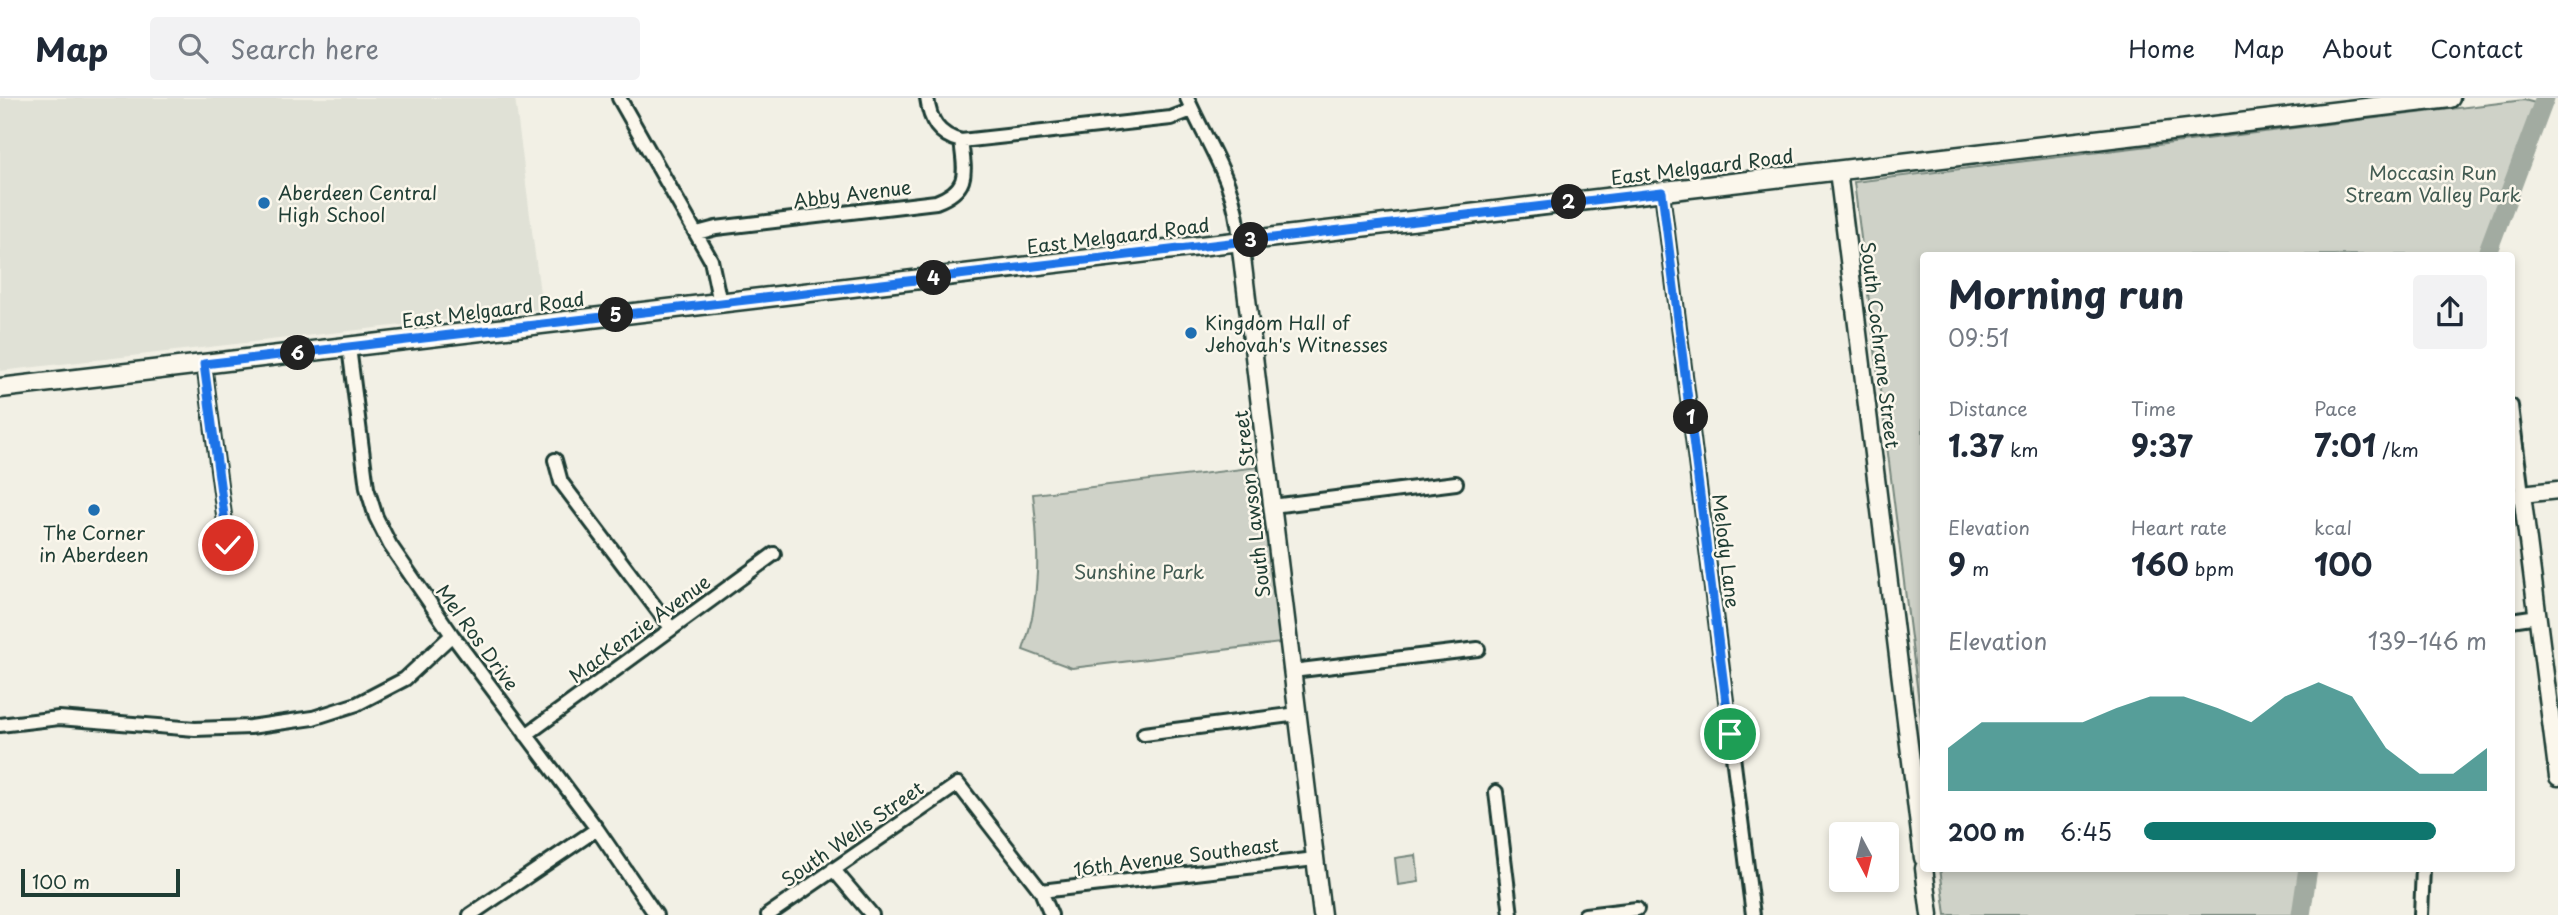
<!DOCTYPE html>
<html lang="en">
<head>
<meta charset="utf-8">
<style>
	:root { --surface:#fff; --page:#f2f2f3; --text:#1f2937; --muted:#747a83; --line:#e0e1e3; --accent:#0f766e }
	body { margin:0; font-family:"Playpen Sans",sans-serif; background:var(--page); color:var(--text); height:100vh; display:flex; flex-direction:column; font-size:26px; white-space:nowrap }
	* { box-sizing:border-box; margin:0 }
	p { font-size:23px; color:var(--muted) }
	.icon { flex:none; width:38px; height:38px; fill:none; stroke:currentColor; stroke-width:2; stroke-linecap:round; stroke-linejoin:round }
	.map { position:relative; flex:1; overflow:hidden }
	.sheet { position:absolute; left:1920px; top:154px; width:595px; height:620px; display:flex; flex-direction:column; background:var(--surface); border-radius:7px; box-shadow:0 4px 10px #0003 }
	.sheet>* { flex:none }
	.needle { width:46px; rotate:173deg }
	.fabs { position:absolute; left:1829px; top:724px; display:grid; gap:14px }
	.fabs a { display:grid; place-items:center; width:70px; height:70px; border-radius:7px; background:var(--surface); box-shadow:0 4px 10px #0003; font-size:35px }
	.scale { position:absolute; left:21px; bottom:18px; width:159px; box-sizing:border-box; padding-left:7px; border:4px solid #1f3d34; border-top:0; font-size:19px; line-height:24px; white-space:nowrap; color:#1f3d34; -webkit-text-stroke:5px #fbf7ec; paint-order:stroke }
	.pin { position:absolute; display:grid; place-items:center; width:60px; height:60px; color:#fff; margin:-30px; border:4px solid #fff; border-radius:50%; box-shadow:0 2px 7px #0007 }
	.km { position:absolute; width:35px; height:35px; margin:-18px; border-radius:50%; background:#222; color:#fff; font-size:19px; line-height:35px; text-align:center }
	.round { display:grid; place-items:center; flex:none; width:74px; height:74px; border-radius:7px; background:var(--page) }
	.headline { display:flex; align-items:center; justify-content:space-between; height:119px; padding:0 28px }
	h1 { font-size:38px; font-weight:700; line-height:52px }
	.metrics { display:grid; grid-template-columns:repeat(3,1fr); gap:10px; height:119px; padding:7px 28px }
	.metrics div { display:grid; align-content:center }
	.metrics b { font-size:30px; font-weight:700 }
	.metrics small { font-size:19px; font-weight:400 }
	.metrics p { font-size:19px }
	.chart { height:196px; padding:14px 28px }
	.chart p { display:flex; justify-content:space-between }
	.chart svg { width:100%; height:126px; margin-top:7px; fill:var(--accent); opacity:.7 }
	ul { padding:0 28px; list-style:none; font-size:23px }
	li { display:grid; grid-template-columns:112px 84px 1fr; align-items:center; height:52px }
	li i { height:18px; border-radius:9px; background:var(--accent) }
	header { display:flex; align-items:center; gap:42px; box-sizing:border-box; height:98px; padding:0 35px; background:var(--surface); border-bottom:2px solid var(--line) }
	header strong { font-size:33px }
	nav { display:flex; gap:38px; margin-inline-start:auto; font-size:24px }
	.search { width:490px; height:63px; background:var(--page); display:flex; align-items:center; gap:18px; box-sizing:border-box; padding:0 24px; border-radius:7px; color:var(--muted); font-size:26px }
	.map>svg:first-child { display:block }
</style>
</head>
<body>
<header>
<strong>Map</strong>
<div class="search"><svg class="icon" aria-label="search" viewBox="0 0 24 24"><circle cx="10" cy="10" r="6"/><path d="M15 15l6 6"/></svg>Search here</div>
<nav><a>Home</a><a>Map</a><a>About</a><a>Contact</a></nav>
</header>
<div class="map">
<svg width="2558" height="817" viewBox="0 0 2558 817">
	<rect width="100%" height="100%" fill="#f2f0e5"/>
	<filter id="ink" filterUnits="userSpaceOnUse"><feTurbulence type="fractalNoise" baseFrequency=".0143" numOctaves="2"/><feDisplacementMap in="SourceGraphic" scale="14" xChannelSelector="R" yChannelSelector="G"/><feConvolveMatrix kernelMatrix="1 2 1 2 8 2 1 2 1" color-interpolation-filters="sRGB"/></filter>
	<g filter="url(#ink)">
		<!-- built -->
		<path fill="#e0e1d6" d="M0,0H515L542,211L0,273Z"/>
		<!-- green -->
		<path fill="#cfd2c8" stroke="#77887e" stroke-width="2" d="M2524,2L2543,7L2486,157L1923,158V636L1854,84Z
			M1258,369L1281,545L1072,570L1023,552C1041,503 1039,447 1033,396Z
			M1416,757L1419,784L1398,787L1395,760Z
			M1940,770H2308L2301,817H1946Z"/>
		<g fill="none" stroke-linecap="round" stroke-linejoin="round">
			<!-- river -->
			<path stroke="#a2aba1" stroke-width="19" d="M2486,158L2545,0
				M2301,817L2308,770"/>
			<!-- minor casing -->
			<g stroke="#1f3d34" stroke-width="18">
				<path id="minor" d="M619,0L711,162L720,205
					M927,0C930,23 938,37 961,43L1171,20L1192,12
					M1187,0C1211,54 1235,82 1240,143
					M1662,94L1753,817
					M697,135L716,130L936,104C970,91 965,75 961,43
					M349,249L367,390L376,419L390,447L452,537L597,731L656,817
					M204,266L228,447
					M2511,308L2522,396
					M555,362L561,384L671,530
					M1272,408L1456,385
					M2511,522L2538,518
					M1292,573L1478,551
					M0,627L59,620L195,631L250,629L313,620L357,606L405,581L452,537
					M1144,636L1298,616
					M526,637L774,456
					M1496,694L1511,817
					M833,771L872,817
					M1041,793L1315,761
					M470,817L597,731
					M768,817L958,686L1041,793L1051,817
					M1585,817L1637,811
					M2421,817L2423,770"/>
			</g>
			<!-- tertiary casing -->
			<g stroke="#1f3d34" stroke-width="21">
				<path id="tertiary" d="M1838,73L1923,760
					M1240,143L1322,817
					M2558,392L2522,396L2558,679
					M1924,770L1930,817"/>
			</g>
			<!-- secondary casing -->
			<g stroke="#1f3d34" stroke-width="23">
				<path id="secondary" d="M0,290L2450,0"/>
			</g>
			<!-- minor -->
			<use href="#minor" stroke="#fbf7ec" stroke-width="12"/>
			<!-- tertiary -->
			<use href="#tertiary" stroke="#fbf7ec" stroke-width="16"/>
			<!-- secondary -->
			<use href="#secondary" stroke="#fbf7ec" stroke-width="18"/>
		</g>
	</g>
	<g fill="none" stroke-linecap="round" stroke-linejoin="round" filter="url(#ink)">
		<!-- route casing -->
		<g stroke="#fff" stroke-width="14">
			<path id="route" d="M228,447L204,266L1662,94L1730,636"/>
		</g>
		<!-- route -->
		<use href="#route" stroke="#1a73e8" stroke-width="9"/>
	</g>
	<!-- markers -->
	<g fill="#1f6fb2" stroke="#fbf7ec" stroke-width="2.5">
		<circle cx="264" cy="105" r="7"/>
		<circle cx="1191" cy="235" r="7"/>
		<circle cx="94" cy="412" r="7"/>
	</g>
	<g text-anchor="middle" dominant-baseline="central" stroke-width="5" stroke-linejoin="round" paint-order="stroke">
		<!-- street labels -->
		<g font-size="19" fill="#1f3d34" stroke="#fbf7ec">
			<text transform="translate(1702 68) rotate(-7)">East Melgaard Road</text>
			<text transform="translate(852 95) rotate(-7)">Abby Avenue</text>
			<text transform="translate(1118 137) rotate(-7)">East Melgaard Road</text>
			<text transform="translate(493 211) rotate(-7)">East Melgaard Road</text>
			<text transform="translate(1881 247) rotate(83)">South Cochrane Street</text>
			<text transform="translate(1251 406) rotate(-97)">South Lawson Street</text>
			<text transform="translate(1727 453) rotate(83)">Melody Lane</text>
			<text transform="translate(639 530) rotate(-36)">MacKenzie Avenue</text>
			<text transform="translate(478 539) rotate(54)">Mel Ros Drive</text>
			<text transform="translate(852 735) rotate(-35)">South Wells Street</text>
			<text transform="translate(1176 758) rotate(-7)">16th Avenue Southeast</text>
		</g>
		<!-- park labels -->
		<g font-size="19" fill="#425b52" stroke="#fbf7ec">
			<text x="2433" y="74">Moccasin Run<tspan x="2433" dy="22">Stream Valley Park</tspan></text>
			<text x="1139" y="473">Sunshine Park</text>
		</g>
		<!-- poi labels -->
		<g font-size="19" fill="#1f3d34" stroke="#fbf7ec" text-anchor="start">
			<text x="278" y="94">Aberdeen Central<tspan x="278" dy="22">High School</tspan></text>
			<text x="1205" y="224">Kingdom Hall of<tspan x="1205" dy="22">Jehovah's Witnesses</tspan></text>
			<text x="94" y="434" text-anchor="middle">The Corner<tspan x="94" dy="22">in Aberdeen</tspan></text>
		</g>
	</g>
</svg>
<div class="fabs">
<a><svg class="needle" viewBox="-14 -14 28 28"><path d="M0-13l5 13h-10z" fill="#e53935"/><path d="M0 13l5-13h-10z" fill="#747a83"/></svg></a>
</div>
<div class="scale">100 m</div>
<div class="pin" style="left:1730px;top:636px;background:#1e9e55"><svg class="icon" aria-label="arrive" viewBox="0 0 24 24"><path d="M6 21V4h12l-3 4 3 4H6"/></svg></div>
<div class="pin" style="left:228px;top:447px;background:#d93025"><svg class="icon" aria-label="check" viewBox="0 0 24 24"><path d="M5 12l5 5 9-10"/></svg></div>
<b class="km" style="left:1691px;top:319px">1</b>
<b class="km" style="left:1569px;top:104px">2</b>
<b class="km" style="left:1251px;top:142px">3</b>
<b class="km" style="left:934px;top:180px">4</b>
<b class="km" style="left:616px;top:217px">5</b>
<b class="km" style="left:298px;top:255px">6</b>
<section class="sheet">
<div class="headline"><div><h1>Morning run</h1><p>09:51</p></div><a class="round"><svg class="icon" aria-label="share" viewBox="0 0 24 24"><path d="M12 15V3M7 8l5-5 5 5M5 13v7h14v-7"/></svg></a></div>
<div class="metrics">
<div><p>Distance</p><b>1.37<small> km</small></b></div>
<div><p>Time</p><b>9:37</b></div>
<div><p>Pace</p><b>7:01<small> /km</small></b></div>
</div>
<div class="metrics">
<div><p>Elevation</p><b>9<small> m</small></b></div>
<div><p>Heart rate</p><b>160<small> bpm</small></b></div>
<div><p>kcal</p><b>100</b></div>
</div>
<div class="chart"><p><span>Elevation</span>139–146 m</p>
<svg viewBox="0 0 160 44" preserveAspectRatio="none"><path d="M0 44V29L10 20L20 20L30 20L40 20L50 15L60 11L70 11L80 15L90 20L100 11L110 6L120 11L130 29L140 38L150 38L160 29V44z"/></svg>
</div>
<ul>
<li><b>200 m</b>6:45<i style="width:85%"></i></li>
</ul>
</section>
</div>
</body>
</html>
